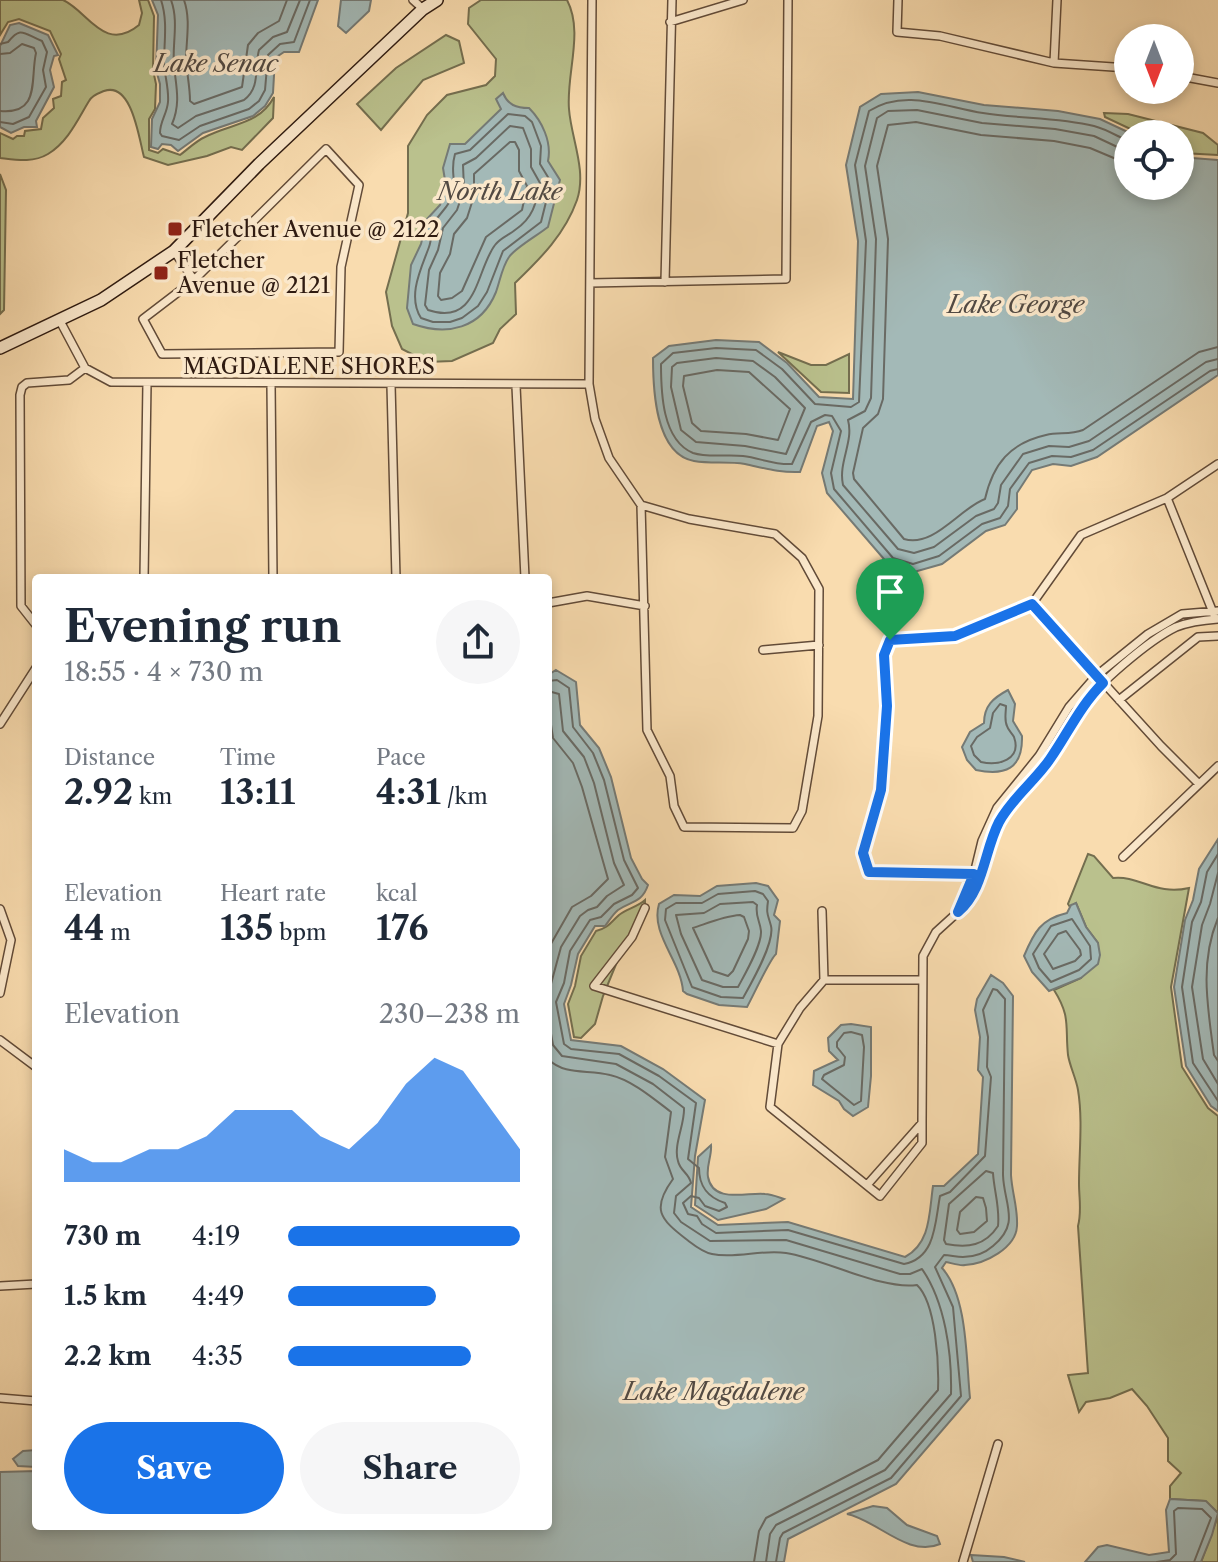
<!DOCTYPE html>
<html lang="en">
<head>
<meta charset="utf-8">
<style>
	:root { --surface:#fff; --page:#f6f6f7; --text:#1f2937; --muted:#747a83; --accent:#1a73e8 }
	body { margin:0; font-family:"Libre Caslon Text",serif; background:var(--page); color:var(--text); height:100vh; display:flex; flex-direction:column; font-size:30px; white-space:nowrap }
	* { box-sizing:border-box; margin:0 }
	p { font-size:26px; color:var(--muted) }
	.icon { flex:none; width:44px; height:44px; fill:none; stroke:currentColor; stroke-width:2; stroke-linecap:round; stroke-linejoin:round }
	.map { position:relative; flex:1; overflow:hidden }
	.drawer { position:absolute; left:32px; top:574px; width:520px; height:956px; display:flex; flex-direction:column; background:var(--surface); border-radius:8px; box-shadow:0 4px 12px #0003 }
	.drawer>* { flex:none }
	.needle { width:52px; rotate:180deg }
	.buttons { position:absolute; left:1114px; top:24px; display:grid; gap:16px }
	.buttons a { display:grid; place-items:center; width:80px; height:80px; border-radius:50%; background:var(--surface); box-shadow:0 4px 12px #0003; font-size:40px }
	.pin { position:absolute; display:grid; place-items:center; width:68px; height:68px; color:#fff; margin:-82px -34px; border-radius:50% 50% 50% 0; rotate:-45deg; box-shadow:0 0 8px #0007 }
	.pin .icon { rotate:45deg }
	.round { display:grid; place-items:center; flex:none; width:84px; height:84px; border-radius:42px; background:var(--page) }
	.headline { display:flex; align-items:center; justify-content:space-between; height:136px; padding:0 32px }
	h1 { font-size:44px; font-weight:700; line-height:60px }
	.metrics { display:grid; grid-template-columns:repeat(3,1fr); gap:12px; height:136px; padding:8px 32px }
	.metrics div { display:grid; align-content:center }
	.metrics b { font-size:34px; font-weight:700 }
	.metrics small { font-size:22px; font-weight:400 }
	.metrics p { font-size:22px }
	.chart { height:224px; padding:16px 32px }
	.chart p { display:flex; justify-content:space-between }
	.chart svg { width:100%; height:144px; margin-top:8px; fill:var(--accent); opacity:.7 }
	.action { display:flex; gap:16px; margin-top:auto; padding:16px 32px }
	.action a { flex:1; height:92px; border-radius:48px; background:var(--accent); color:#fff; font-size:32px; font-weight:700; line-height:92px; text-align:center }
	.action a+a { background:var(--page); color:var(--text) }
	ul { padding:0 32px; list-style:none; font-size:26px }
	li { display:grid; grid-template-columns:128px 96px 1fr; align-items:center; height:60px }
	li i { height:20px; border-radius:10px; background:var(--accent) }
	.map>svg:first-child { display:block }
</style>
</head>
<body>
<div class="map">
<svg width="1218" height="1562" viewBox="0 0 1218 1562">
	<rect width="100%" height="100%" fill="#f9dcaf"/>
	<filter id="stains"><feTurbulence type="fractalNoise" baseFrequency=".0025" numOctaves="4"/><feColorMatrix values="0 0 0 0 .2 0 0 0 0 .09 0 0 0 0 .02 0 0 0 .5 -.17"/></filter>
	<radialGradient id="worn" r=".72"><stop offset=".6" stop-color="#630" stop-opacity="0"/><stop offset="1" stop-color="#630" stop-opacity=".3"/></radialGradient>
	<!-- green -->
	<path fill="#bac18d" stroke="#746e4f" stroke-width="2" d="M0,0C13,0 54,0 63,0C87,10 104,54 139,25L142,13L139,0H148L154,16L153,70L156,84L155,109L149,119V150L158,153L163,149L180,155C188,149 196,141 205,137C232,123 259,125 274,97L273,118L242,150L231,147L207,156L168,165L144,157C139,139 132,81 104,91C99,93 92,95 89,101C78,119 68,142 48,154C33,163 17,160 0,158V133L13,139L17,136H24L25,131L41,129L43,118L54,108L53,99L61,96L62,82L66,80L59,59L61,54L50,31L19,19L8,22L0,35Z
		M481,0H567C584,32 566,74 569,109C571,138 587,170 577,200C565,234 541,258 515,283L516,314L500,329L493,343L452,361L427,362L402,349L392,326L386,292L408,213V146L427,115L447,95L486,85L495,76L496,59L468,24L469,8Z
		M446,35L459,41L464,63L423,80L381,130L357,104L396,68Z
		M1104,113L1128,114L1203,133L1218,145V155L1182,153L1180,134H1141L1105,117Z
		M0,174L6,190L4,310L0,314Z
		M778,352L811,365H826L849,354V393L821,392Z
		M1088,854L1094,856L1113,878C1139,875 1156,896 1189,888L1171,987L1182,1067L1208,1108L1218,1116V1513L1205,1501L1170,1499V1486L1181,1473L1168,1461V1438L1147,1406L1132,1389L1110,1398L1086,1402L1079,1412L1068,1375L1088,1373L1078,1226C1082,1211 1079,1199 1079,1183C1079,1153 1083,1120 1078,1090C1076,1078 1070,1067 1068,1055C1065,1026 1071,1017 1054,990L1081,978L1098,943L1086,927L1076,903L1070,907L1068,904Z
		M645,900V913L619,957L603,996L595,1024L581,1038L574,1037L568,1004L575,986L581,956L596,931C608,928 610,923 619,915C627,909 637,907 645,900Z
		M1218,1516V1562H1201Z"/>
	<!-- water -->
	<path fill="#a3b9b7" stroke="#757a75" stroke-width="2" d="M152,0H318L299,52H284L275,58L273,93L265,106L253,116L203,133L178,151L171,145L162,144L158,149L151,147L152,119L160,102V84L156,70L158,15Z
		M341,0H371L369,11L346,33L338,26Z
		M19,23L48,35L58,55L54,56L50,70L54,87L36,121L37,127H24L11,133L0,127V46L10,25Z
		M918,92L984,105L1058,111L1100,119L1132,134H1128V186H1180V157L1218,160V375L1097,457L1071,466L1053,464L1032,470L1017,493V509L1005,525L986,531L942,564L914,572L890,566L827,493L822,473L833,431L829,422L817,426L800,472C780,473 764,468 745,464C728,461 711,464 694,461C655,454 653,389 653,358L669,346L716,340L759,342L787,363L819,397L853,399L858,241L846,165L860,107L881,94Z
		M503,93C508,105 516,108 529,108C542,121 552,142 548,161L560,180L548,227C538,235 515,248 509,257C502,267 500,281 496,292C481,329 447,336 413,324L407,308L411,265L421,244L427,219L440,205L446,186L443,168L450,144H465L501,109L496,99Z
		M556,670L576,682L580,725L599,748L611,777L631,858L642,879L648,885C642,903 631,901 618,910C613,914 609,921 605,926H595L578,954L571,985L564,1004L571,1040L621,1046L663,1069L705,1100L695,1156L691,1207L718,1225L788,1222L905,1257C931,1243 929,1213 933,1186H944L978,1154L983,1077L978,1070L980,1037L975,1010L977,999L991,975L1003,983L1013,996L1011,1175C1012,1193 1018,1208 1017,1226C1016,1248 985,1264 965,1265C959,1266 952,1263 946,1262L942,1268C968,1297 966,1360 970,1398L896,1484L788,1539L784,1562H0V1472L36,1471V1526H548V675Z
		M1008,690L1015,704L1013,721L1022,736C1023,769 1005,776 976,770L967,760L962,747L970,732L984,723C984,706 993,698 1008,690Z
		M1218,839V1111L1211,1106L1186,1066L1174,987L1185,920L1193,900L1199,869Z
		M756,883L768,886L778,900L774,915L780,921L776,954C770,959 753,996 747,1007L719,1005L687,994L683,991C681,961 650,934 659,904L674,895L700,896L717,886Z
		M1076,903L1086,927L1098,943L1100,955L1098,964L1081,978L1049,991L1032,972L1024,956C1034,932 1041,919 1067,913L1071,905Z
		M851,1024L871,1027V1076L868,1107L853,1116L844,1109L839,1101L813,1085L814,1071L838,1060L829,1051L828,1038L841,1025Z
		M711,1145C712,1156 706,1166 708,1177C713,1204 747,1192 765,1194C771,1194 778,1197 784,1199L766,1209L718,1220L695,1205L698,1157Z
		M36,1450V1467L18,1466L13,1459L23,1451Z
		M1170,1499L1206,1501L1218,1513L1212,1535L1201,1562H1085L1098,1547L1107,1545L1149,1555L1169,1552L1166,1510Z
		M873,1506L887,1508L907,1525L937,1536L940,1544C908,1558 877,1520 847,1514Z
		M971,1555L1004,1557L1025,1562H973Z"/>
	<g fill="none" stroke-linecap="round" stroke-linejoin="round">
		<!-- shore -->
		<path stroke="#696a64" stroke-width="2" d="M161,0C168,21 164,42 164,64C165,77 169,89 168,102C167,114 160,121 160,133L162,136L179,140L200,126L249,109L259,101L265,90L268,55L280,44L294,42L310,0
			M171,0C179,22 172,43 174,66C176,86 181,103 172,124L178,128L196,116L244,100C261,87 254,68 259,50L273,37L287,32L300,0
			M184,0C191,20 186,40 186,61C187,74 190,87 190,101L194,104L242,87L248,45L258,33L279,21L287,0
			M0,44L8,42C21,26 23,33 42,41L47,52L43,70L46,87L29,117L13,124L0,122
			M0,54L10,53L22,44L34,48L36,53C30,79 41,115 0,111
			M508,114L525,116L532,122L541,146L540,164L551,182L541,222L503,251L487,292L478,306L462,318L450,322H433L421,318C407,296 421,269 429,247C432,239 431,229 434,223C442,209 449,209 453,191C456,178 450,171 455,154L470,150Z
			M510,126L523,128L531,149V167L540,183C536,204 533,218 515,230C509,235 500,238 495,245C476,270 478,327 428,310L425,305L429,270L438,250L443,228L457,210L464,189L463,165L476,158Z
			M1128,141C1117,136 1106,129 1094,126C1057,117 1020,119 983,113C944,107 905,88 869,111L855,165L866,241L859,402L851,407L815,404L782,369L756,350L716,348L673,353L661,364C661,392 662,440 693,453C708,458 728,454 743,456C760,458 774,465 792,464L811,422L825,415L832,416L841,431L831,473L834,489L893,558L913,564L939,556L982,524L1000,518L1008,506L1010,489L1029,463L1052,456L1071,457L1093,450L1210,371L1218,369
			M510,142H515L519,150V171L527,186L522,210L486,237L462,291L452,298L441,300L438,296L440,273L450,254L454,234L467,218L474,196V174Z
			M1128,152L1094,136L1055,129L982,123L917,110L888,111L877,118L865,166L876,239L871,398L865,411L848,420C854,442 838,462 843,485L898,549L914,553L934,547L976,516L994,509L998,503L1001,485L1023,454L1049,446L1069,447L1089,441L1206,362L1218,359
			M1128,164L1090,148L1054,141L981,135L916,122L888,125L877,166L888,239L883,399L878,414L863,428L853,473L854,479L904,539C934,548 960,508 985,499C993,464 1010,443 1046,435C1059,432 1070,435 1083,430L1199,352L1218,347
			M716,358L753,361L775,377L805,408L786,454L745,446L696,442L681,430L671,387L672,367L677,363Z
			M717,370L749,372L790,409L778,440L746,434L701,431L692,423L683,386L684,376Z
			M548,681L557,680L569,688L573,727L593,753L604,780L624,860L638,888L632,895L614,904L601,917L590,920L570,951L564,983L556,1002L564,1044L571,1049L619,1054L659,1076L696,1103L688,1159L699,1168C699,1186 707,1197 725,1203L727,1207L719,1211L705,1206L699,1198L691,1196L683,1203L688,1214L697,1216L702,1224L716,1233L788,1230L904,1264C936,1258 935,1222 940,1196L950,1192L985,1156L991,1077L987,1067L988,1037L983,1010L993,989L997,990L1005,999L1003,1175C1004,1205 1021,1223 993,1246C985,1253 974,1257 963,1257C956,1257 950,1255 944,1255L935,1267L953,1307L961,1396L891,1478L783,1533L780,1538L776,1562
			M548,691L559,694L563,731L584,757L594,783L614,863L624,885L607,896L597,907L588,910L580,916L561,947L548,995
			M1000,704L1006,706C1006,712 1004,720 1007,726C1008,730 1012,733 1014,737C1022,760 998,766 981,762L974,755L971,746L977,737L990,728L993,713Z
			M548,705L553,738L573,763L582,787L608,879L591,896L572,907L548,949
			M1218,854L1207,872L1201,902L1192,922L1182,987L1193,1063L1218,1101
			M1218,873L1210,904L1202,925L1192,987L1203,1059L1218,1084
			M755,891L763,894L768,901C766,915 768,914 771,926C775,942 752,982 743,998L721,997L692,987L665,920L666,909L676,903H702L718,894Z
			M753,902L757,905C755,916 760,921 761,931C762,945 745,974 738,987H723L702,980L681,934L676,915L704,913L720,904Z
			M740,915L744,917L749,931L748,939L733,971L728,976L713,971L693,928C708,923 724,916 740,915Z
			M1218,918C1199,963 1208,1009 1214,1055L1218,1061
			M1072,919L1090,946L1091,959L1079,970L1051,982L1039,968L1033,954L1051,926Z
			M1066,931L1080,950L1081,955L1075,961L1053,969L1044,954L1058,934Z
			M548,1017L553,1045L562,1056L616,1064L653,1084L684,1108C685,1124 673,1145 678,1161C680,1171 689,1173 691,1183L676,1196L674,1213L681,1222L710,1241L786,1240L900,1274H910L922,1269C945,1302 952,1353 951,1394L885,1470L776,1525L770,1534L766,1562
			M851,1032L862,1035L864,1047L861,1101L854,1105L822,1079L824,1075L844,1065L845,1057L837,1047V1042L844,1033Z
			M548,1059C565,1076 588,1069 610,1075C632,1080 654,1099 671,1112L665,1157L673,1179C651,1209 660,1219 686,1239C694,1245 702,1252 712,1254C736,1259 762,1249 786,1253C825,1259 880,1290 917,1285C936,1303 939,1364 938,1390L878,1460L766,1518L759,1531L754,1562
			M986,1171L993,1173C994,1191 1000,1207 998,1226C985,1246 968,1248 946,1244L944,1240L949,1204Z
			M976,1197L983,1198L986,1208L987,1221L974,1232L960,1234L957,1230L960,1212Z
			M1157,1562L1170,1560L1176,1554L1174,1511L1178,1508L1202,1509L1211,1518L1194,1562"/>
		<!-- street casing -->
		<g stroke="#624b38" stroke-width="10">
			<path id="street" d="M413,0L423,9
				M592,0L589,384L595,419L609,458L641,505L647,730L670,776L674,806L684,827L793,828L802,811L818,716L819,589L802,558L775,534L689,519L641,505
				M898,0L897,32L940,36L1054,63L1128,68
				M670,22L743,0
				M1054,63L1057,0
				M1180,76L1218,83
				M326,149L359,185L341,267L339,352L162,354L143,319L194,280Z
				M174,251L194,280
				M665,282L672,0
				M590,283L786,279L788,0
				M60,321L85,368L111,382L589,384
				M271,384L273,578
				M391,385L396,578
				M516,386L525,578
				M1167,498L1214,615
				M144,578L147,383
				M548,603L587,596L645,606
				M1032,604L1161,746L1199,784
				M1218,611L1182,614L1148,634L1096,676L1069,707L1039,756L997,808L982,841L974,874L958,912C984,891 984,852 998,824C1010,801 1031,782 1047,762C1060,746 1067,726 1079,710C1096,685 1149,640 1176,627C1189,622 1204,620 1218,619
				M36,625L21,606L20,395L22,387L27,383L69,380L85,368
				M763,650L819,645
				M1119,700L1198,637L1218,636
				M0,724L36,668
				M1123,857L1218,766
				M975,874L869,872L863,853L881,790L887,706L884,655L890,640L955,636L1032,604L1081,535L1167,498L1218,464
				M645,908L632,937L594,986L778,1044
				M0,909L11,940L0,993
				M822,911L824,980L800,1008L778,1044L770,1107L880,1196L922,1143V1123L867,1185
				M824,980H921
				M0,1040L36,1067
				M922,1123L923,956L936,932L958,912
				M0,1286L36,1284
				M0,1398L36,1401
				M963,1562L998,1444"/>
		</g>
		<!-- secondary casing -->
		<g stroke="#2f1b11" stroke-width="14">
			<path id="secondary" d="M0,348L101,300L174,251L259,164L423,9L437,0"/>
		</g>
		<!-- street -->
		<use href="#street" stroke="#fbe8cb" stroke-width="7"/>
		<!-- secondary -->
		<use href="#secondary" stroke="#fbe8cb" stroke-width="11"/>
	</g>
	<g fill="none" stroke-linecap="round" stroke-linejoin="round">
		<!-- route casing -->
		<g stroke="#fff" stroke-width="16">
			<path id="route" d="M1032,604L1103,683C1080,706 1068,733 1050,759C1035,781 1012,798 999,822C984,851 984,890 958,912L974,874L869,872L863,853L881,790L887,706L884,655L890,640L955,636Z"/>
		</g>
		<!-- route -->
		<use href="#route" stroke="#1a73e8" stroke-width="10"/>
	</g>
	<!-- markers -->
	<g fill="#8f2418" stroke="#fbe8cb" stroke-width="3">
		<rect x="167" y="221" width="16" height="16" rx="4"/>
		<rect x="153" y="265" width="16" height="16" rx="4"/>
	</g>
	<g text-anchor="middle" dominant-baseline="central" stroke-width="7" stroke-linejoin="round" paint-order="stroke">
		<!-- poi labels -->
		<g font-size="22" fill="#2f1b11" stroke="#fbe8cb" text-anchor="start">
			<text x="191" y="229">Fletcher Avenue @ 2122</text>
			<text x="177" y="260">Fletcher<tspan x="177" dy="25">Avenue @ 2121</tspan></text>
		</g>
		<!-- street labels -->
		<g font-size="22" fill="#2f1b11" stroke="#fbe8cb">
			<text x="309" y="366">MAGDALENE SHORES</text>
		</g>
		<!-- water labels -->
		<g font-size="24" font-style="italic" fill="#524a43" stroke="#fbe8cb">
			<text x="216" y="63">Lake Senac</text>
			<text x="500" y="191">North Lake</text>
			<text x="1016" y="304">Lake George</text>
			<text x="714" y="1391">Lake Magdalene</text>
		</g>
	</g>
	<rect width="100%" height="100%" filter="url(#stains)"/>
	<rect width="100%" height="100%" fill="url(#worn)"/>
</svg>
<div class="buttons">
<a><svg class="needle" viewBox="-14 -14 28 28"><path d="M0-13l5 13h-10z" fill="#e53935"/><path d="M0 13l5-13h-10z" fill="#747a83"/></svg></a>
<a><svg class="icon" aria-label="locate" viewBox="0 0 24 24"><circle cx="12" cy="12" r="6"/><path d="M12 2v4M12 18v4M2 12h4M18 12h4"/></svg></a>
</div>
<div class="pin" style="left:890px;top:640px;background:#1e9e55"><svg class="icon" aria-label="arrive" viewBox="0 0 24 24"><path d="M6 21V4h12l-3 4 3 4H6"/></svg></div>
<section class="drawer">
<div class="headline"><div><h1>Evening run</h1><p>18:55 · 4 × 730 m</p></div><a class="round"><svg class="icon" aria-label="share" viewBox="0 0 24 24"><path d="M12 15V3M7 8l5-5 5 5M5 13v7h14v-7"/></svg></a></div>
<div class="metrics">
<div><p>Distance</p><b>2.92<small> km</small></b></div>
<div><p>Time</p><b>13:11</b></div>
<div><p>Pace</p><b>4:31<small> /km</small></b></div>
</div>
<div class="metrics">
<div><p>Elevation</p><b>44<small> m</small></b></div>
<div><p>Heart rate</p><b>135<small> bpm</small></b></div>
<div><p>kcal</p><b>176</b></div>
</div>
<div class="chart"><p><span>Elevation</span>230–238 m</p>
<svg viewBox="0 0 160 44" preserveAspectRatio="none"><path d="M0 44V34L10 38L20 38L30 34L40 34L50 30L60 22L70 22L80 22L90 30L100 34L110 26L120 14L130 6L140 10L150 22L160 34V44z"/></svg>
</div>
<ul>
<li><b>730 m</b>4:19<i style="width:100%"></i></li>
<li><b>1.5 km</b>4:49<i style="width:64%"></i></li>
<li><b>2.2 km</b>4:35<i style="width:79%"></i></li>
</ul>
<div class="action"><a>Save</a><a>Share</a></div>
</section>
</div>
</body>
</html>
